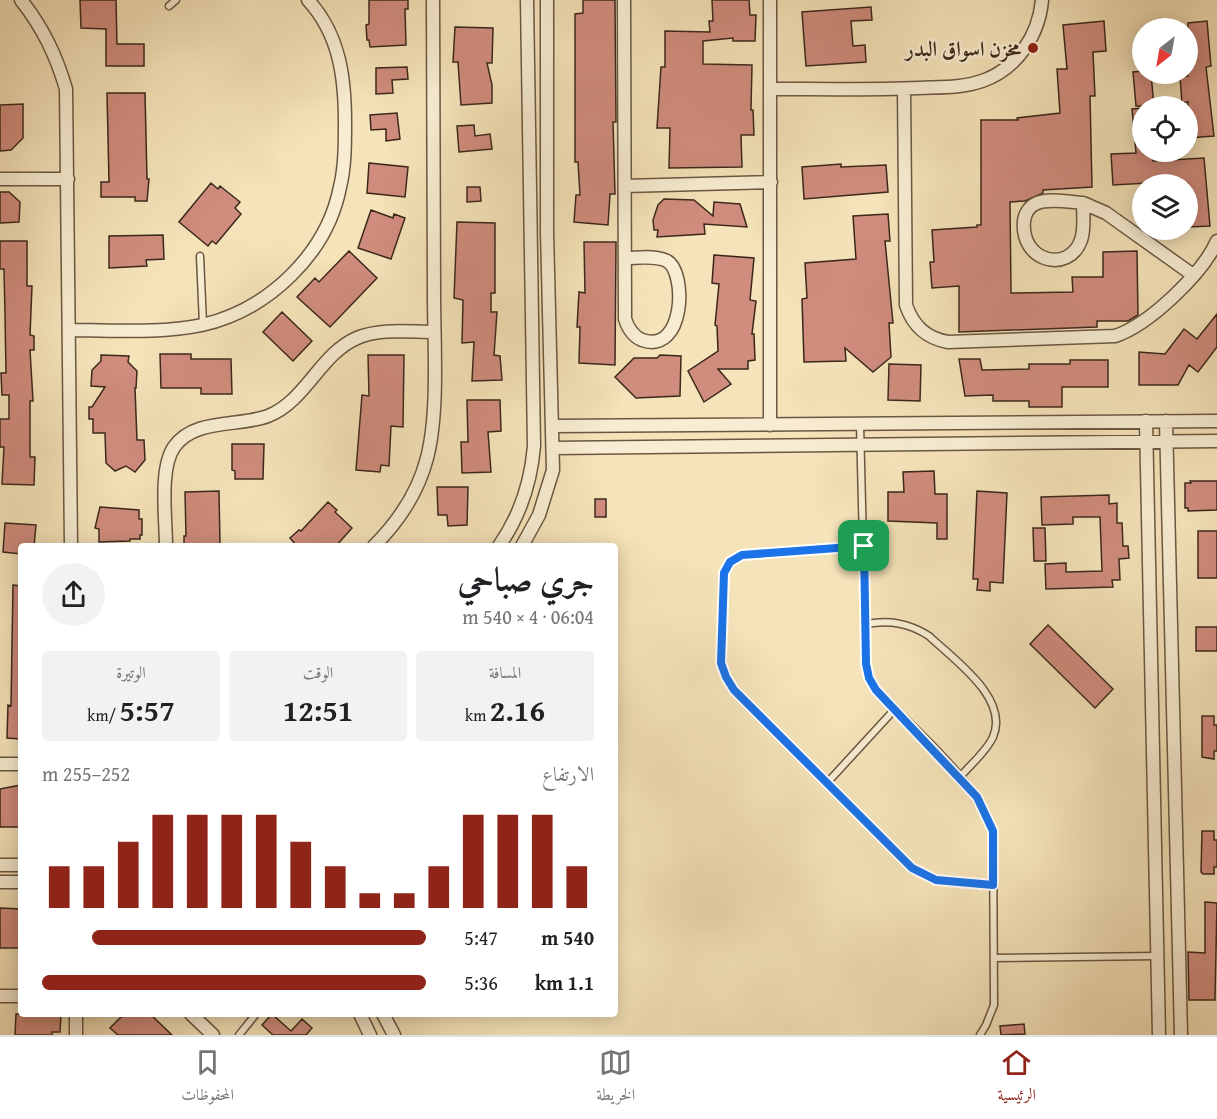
<!DOCTYPE html>
<html lang="ar">
<head>
<meta charset="utf-8">
<style>
	:root { --surface:#fff; --page:#f2f2f2; --text:#202124; --muted:#757577; --line:#e0e0e0; --accent:#8f2418 }
	body { margin:0; font-family:"Gentium Book Plus",Amiri,serif; background:var(--page); color:var(--text); direction:rtl; height:100vh; display:flex; flex-direction:column; font-size:22px; white-space:nowrap }
	* { box-sizing:border-box; margin:0 }
	p { font-size:20px; color:var(--muted) }
	.icon { flex:none; width:33px; height:33px; fill:none; stroke:currentColor; stroke-width:2; stroke-linecap:round; stroke-linejoin:round }
	.map { position:relative; flex:1; overflow:hidden; direction:ltr }
	.side { position:absolute; left:18px; top:543px; width:600px; height:474px; display:flex; flex-direction:column; background:var(--surface); border-radius:6px; box-shadow:0 3px 15px #0003; direction:rtl }
	.side>* { flex:none }
	.needle { width:39px; rotate:211deg }
	.buttons { position:absolute; left:1132px; top:18px; display:grid; gap:12px }
	.buttons a { display:grid; place-items:center; width:66px; height:66px; border-radius:50%; background:var(--surface); box-shadow:0 3px 15px #0003; font-size:30px }
	.pin { position:absolute; display:grid; place-items:center; width:51px; height:51px; color:#fff; margin:-26px; border-radius:12px; box-shadow:0 3px 9px #0006 }
	.round { display:grid; place-items:center; flex:none; width:63px; height:63px; border-radius:32px; background:var(--page) }
	.headline { display:flex; align-items:center; justify-content:space-between; height:102px; padding:0 24px }
	h1 { font-size:33px; font-weight:800; line-height:45px }
	.stats { display:grid; grid-template-columns:repeat(3,1fr); gap:9px; height:102px; padding:6px 24px }
	.stats div { display:grid; align-content:center; border-radius:6px; background:var(--page); text-align:center }
	.stats b { font-size:30px; font-weight:800 }
	.stats small { font-size:16px; font-weight:400 }
	.stats p { font-size:16px }
	.chart { height:168px; padding:12px 24px }
	.chart p { display:flex; justify-content:space-between }
	.chart svg { width:100%; height:108px; margin-top:6px; stroke:var(--accent); stroke-width:6 }
	ul { padding:0 24px; list-style:none; font-size:20px }
	li { display:grid; grid-template-columns:96px 72px 1fr; align-items:center; height:45px }
	li i { height:15px; border-radius:8px; background:var(--accent) }
	.tab-bar { display:flex; justify-content:space-around; align-items:center; height:84px; border-top:2px solid var(--line); background:var(--surface); font-size:16px; color:var(--muted) }
	.tab-bar a { display:grid; justify-items:center; gap:3px }
	.tab-bar .active { color:var(--accent) }
	.map>svg:first-child { display:block }
</style>
</head>
<body>
<div class="map">
<svg width="1217" height="1035" viewBox="0 0 1217 1035">
	<rect width="100%" height="100%" fill="#f5e3b9"/>
	<filter id="stains"><feTurbulence type="fractalNoise" baseFrequency=".00333" numOctaves="4"/><feColorMatrix values="0 0 0 0 .2 0 0 0 0 .09 0 0 0 0 .02 0 0 0 .5 -.17"/></filter>
	<radialGradient id="worn" r=".72"><stop offset=".6" stop-color="#630" stop-opacity="0"/><stop offset="1" stop-color="#630" stop-opacity=".3"/></radialGradient>
	<!-- building -->
	<path fill="#d08c7d" stroke="#3b281b" stroke-width="1.5" d="M80,0H116L117,44H144V66H106V29L81,28Z
		M369,0H408V9H405L406,45L370,47L369,40H367L366,25L369,24Z
		M583,0H615L616,122H613L615,194H610L608,225L574,222L576,195H580L578,162H575V14L583,13Z
		M712,0H749L750,15H756L755,41H733V38L703,41V64L752,65L751,110H753L754,135H741L742,167L669,168L670,128H657L661,67H665V31L710,32L709,21H713Z
		M871,7L872,20L851,21L853,46L865,45L866,62L806,66L802,12Z
		M1104,21L1106,51L1093,52L1095,96H1090L1092,187L1043,190V193L1025,201L1010,202L1011,293L1073,292L1072,277H1103V252L1137,251L1138,315L1128,321H1097V327L959,332V286L932,288L930,262H934L932,230L977,227V225H981V120H1018L1017,118L1060,113L1057,69H1067L1063,25Z
		M1207,21L1211,66L1206,67L1214,136L1188,138V102L1182,103L1180,77L1188,76V23Z
		M455,27L493,28L492,63H487L492,85V103L461,105L458,62H453Z
		M407,67L408,79L392,80L393,93L376,94V68Z
		M1143,71V74H1151L1154,106H1136L1133,72Z
		M107,93H145L147,179H149L147,201H135V197H101V182H109Z
		M23,104V138L11,150L0,151V105Z
		M1143,108V152H1152L1153,161L1204,158L1210,226L1188,227V184H1166V182L1113,185L1111,154L1136,153L1132,109Z
		M397,113L400,139L386,141V129L371,130L370,115Z
		M474,125L475,136L490,134L492,149L459,152L457,126Z
		M369,163L408,167L405,197L367,193Z
		M841,164V167L886,165L888,192L804,199L802,167Z
		M211,183L218,189L220,186L240,202L235,208L241,214L216,244L212,241L208,246L179,222Z
		M467,187H480L481,201L467,202Z
		M0,192H9L20,202L19,222L0,223Z
		M664,199L694,200L713,216L714,202L740,204L747,227L704,224L705,234L657,237L658,230H654L653,220L658,205Z
		M371,210L393,218L394,214L405,218L391,259L358,248Z
		M888,214L890,241H885L893,323H889L891,357L873,372L845,348L846,361L804,362L802,299L807,298L805,263L856,259L853,216Z
		M457,222L495,223V293H491V312H497L494,355L500,356L502,380L472,381L474,342L462,343L463,300L454,298Z
		M163,235L164,259L146,260L147,266L109,268V236Z
		M0,241H27V286H32L30,335L34,336V350H30L33,401H30V457H35L34,485L2,484L4,447H0V419H9V395H2L1,373H6L5,315L4,269H0Z
		M584,242H616L615,365L579,363L580,327H577L579,292L585,293Z
		M349,251L377,278L330,327L297,297L315,278L319,282Z
		M714,255L754,258L750,300L756,301L752,334H754L755,360L748,361V369H718L731,384L704,402L688,371L718,351L717,326L715,325L719,284L712,283Z
		M282,312L312,341L293,361L263,332Z
		M1217,314V347L1198,372L1189,365L1178,385H1139V352L1165,354L1184,329L1197,339Z
		M160,354H191V359H231L232,394H201V388H161Z
		M101,355L129,356L128,362L137,371L136,388H135L137,440H144L145,460L135,472L126,466L115,471L106,463L105,433H93V419H89V407H92L105,387L91,386L92,370L101,361Z
		M368,355H404L403,427L391,426L389,466L381,465L380,472L356,470L362,395L369,396Z
		M660,355L681,356L680,396L636,398L615,377L634,358H657Z
		M959,359H980L982,370L1029,369V364H1070V360H1108V387H1062V407H1029V401H993V395L965,396Z
		M889,364L921,365L920,401L888,400Z
		M467,400H500L501,431L488,432L491,472L462,473L461,442H468Z
		M232,444H264L263,479H235V471L232,470Z
		M934,471L935,494H947V539H937V523L888,521V492H904L903,472Z
		M1190,481H1217V510L1188,511V508H1185V483H1191Z
		M437,487H468L467,525L448,526L447,515H438Z
		M219,491L220,546H184V536H186L185,492Z
		M977,491L1007,493L1003,583L990,582V591L977,590L978,579H973Z
		M1109,495V504L1117,503V523H1122L1123,546H1128L1129,558L1119,559L1120,580H1112L1113,587L1046,589L1045,564L1066,563V572L1102,571L1100,517H1073V524L1042,525L1041,497Z
		M595,499H606V517H595Z
		M328,502L337,510L335,512L352,528L336,546H297L290,538L299,530L301,531Z
		M100,507L139,510V519H142V535H140V539H130V541L99,542V529L95,528Z
		M5,523L36,525L34,546H21V554L3,552Z
		M1033,528H1045L1046,561H1034Z
		M1198,531H1217V578H1198Z
		M13,585L21,586L20,739L7,738L8,705L11,706Z
		M1048,625L1113,689L1095,708L1030,644Z
		M1196,627H1217V651H1196Z
		M1202,716H1214V725H1217V751H1214V759L1202,757Z
		M21,785V827H0V789Z
		M1202,831H1214V840H1217V867H1214V874H1203L1201,872Z
		M1205,902L1217,903L1215,1000H1189L1188,952L1205,953Z
		M0,908L21,909V948H0Z
		M16,1014H61L60,1032H52V1035H15Z
		M124,1014H150L172,1035H118L110,1028Z
		M272,1014L291,1031L302,1019L312,1028L306,1035H273L262,1025Z
		M1024,1024L1025,1034L1001,1035L1000,1026Z"/>
	<g fill="none" stroke-linecap="round" stroke-linejoin="round">
		<!-- service casing -->
		<g stroke="#6a5742" stroke-width="9">
			<path id="service" d="M169,6L176,0
				M200,256L203,324
				M860,424L866,664L869,678L876,690C916,731 974,778 993,831L994,1005L986,1025L980,1035
				M864,546L742,555L731,562L724,573L721,663L726,677L734,690L912,868L936,880L994,885
				M866,624C890,620 909,623 929,636C953,659 1010,698 993,737C987,751 970,765 960,777
				M827,783L895,709
				M994,958L1157,956
				M239,1035L256,1014"/>
		</g>
		<!-- minor casing -->
		<g stroke="#6a5742" stroke-width="15">
			<path id="minor" d="M21,0C43,28 56,55 66,89L71,546
				M624,0L625,319C628,328 632,336 642,340C685,355 687,272 667,261C656,255 637,258 625,258
				M771,89C820,89 869,90 919,88C940,87 962,88 982,81C1017,69 1039,35 1042,0
				M904,89L906,305C913,326 926,338 948,342L1115,336C1149,325 1203,273 1217,241
				M0,179H68
				M625,186L771,182
				M1083,203C1070,202 1049,198 1037,203C1030,206 1025,213 1024,221C1020,262 1069,274 1081,240C1085,229 1083,214 1083,203L1106,213L1193,275
				M69,330C113,330 159,334 202,325C268,310 327,254 340,187C345,167 345,144 345,123C345,78 340,35 308,0
				M1146,421L1159,1035
				M1166,421L1181,1035
				M770,425V0
				M553,426L1217,421
				M553,448L1217,441
				M166,546C166,519 159,469 174,447C194,418 239,427 268,416C306,401 320,354 357,338C380,328 409,332 434,332
				M374,546C399,521 418,493 427,458C439,412 434,343 434,295C434,197 433,98 433,0
				M499,546C520,516 531,482 534,446L527,0
				M522,546L539,515L553,470L547,232V0
				M0,764H21
				M0,865H21
				M0,882H21
				M0,996H21
				M191,1014L213,1035
				M360,1014L370,1035
				M383,1014L394,1035
				M76,1035V1014"/>
		</g>
		<!-- service -->
		<use href="#service" stroke="#f8edd2" stroke-width="6"/>
		<!-- minor -->
		<use href="#minor" stroke="#f8edd2" stroke-width="12"/>
	</g>
	<g fill="none" stroke-linecap="round" stroke-linejoin="round">
		<!-- route casing -->
		<g stroke="#fff" stroke-width="12">
			<path id="route" d="M864,546L866,664L869,678L876,690L977,797L993,831V885L936,880L912,868L734,690L726,677L721,663L724,573L730,562L742,555Z"/>
		</g>
		<!-- route -->
		<use href="#route" stroke="#1a73e8" stroke-width="8"/>
	</g>
	<!-- markers -->
	<circle fill="#8f2418" stroke="#f8edd2" stroke-width="2" cx="1033" cy="48" r="6"/>
	<g text-anchor="middle" dominant-baseline="central" stroke-width="5" stroke-linejoin="round" paint-order="stroke">
		<!-- poi labels -->
		<g font-size="21" font-weight="bold" fill="#3b281b" stroke="#f8edd2" text-anchor="end">
			<text x="1021" y="48">مخزن اسواق البدر</text>
		</g>
	</g>
	<rect width="100%" height="100%" filter="url(#stains)"/>
	<rect width="100%" height="100%" fill="url(#worn)"/>
</svg>
<div class="buttons">
<a><svg class="needle" viewBox="-14 -14 28 28"><path d="M0-13l5 13h-10z" fill="#e53935"/><path d="M0 13l5-13h-10z" fill="#757577"/></svg></a>
<a><svg class="icon" aria-label="locate" viewBox="0 0 24 24"><circle cx="12" cy="12" r="6"/><path d="M12 2v4M12 18v4M2 12h4M18 12h4"/></svg></a>
<a><svg class="icon" aria-label="layers" viewBox="0 0 24 24"><path d="M12 4l9 5-9 5-9-5zM3 14l9 5 9-5"/></svg></a>
</div>
<div class="pin" style="left:864px;top:546px;background:#1e9e55"><svg class="icon" aria-label="arrive" viewBox="0 0 24 24"><path d="M6 21V4h12l-3 4 3 4H6"/></svg></div>
<section class="side">
<div class="headline"><div><h1>جري صباحي</h1><p>06:04 · 4 × 540 m</p></div><a class="round"><svg class="icon" aria-label="share" viewBox="0 0 24 24"><path d="M12 15V3M7 8l5-5 5 5M5 13v7h14v-7"/></svg></a></div>
<div class="stats">
<div><p>المسافة</p><b>2.16<small> km</small></b></div>
<div><p>الوقت</p><b>12:51</b></div>
<div><p>الوتيرة</p><b>5:57<small> /km</small></b></div>
</div>
<div class="chart"><p><span>الارتفاع</span>252–255 m</p>
<svg viewBox="0 0 160 44" preserveAspectRatio="none"><path d="M5 44V27M15 44V27M25 44V17M35 44V6M45 44V6M55 44V6M65 44V6M75 44V17M85 44V27M95 44V38M105 44V38M115 44V27M125 44V6M135 44V6M145 44V6M155 44V27"/></svg>
</div>
<ul>
<li><b>540 m</b>5:47<i style="width:87%"></i></li>
<li><b>1.1 km</b>5:36<i style="width:100%"></i></li>
</ul>
</section>
</div>
<nav class="tab-bar">
<a class="active"><svg class="icon" aria-label="home" viewBox="0 0 24 24"><path d="M3 11l9-7 9 7M6 9v11h12V9"/></svg>الرئيسية</a>
<a><svg class="icon" aria-label="map" viewBox="0 0 24 24"><path d="M3 6l6-2 6 2 6-2v14l-6 2-6-2-6 2zM9 4v14M15 6v14"/></svg>الخريطة</a>
<a><svg class="icon" aria-label="saved" viewBox="0 0 24 24"><path d="M7 4h10v16l-5-4-5 4z"/></svg>المحفوظات</a>
</nav>
</body>
</html>
